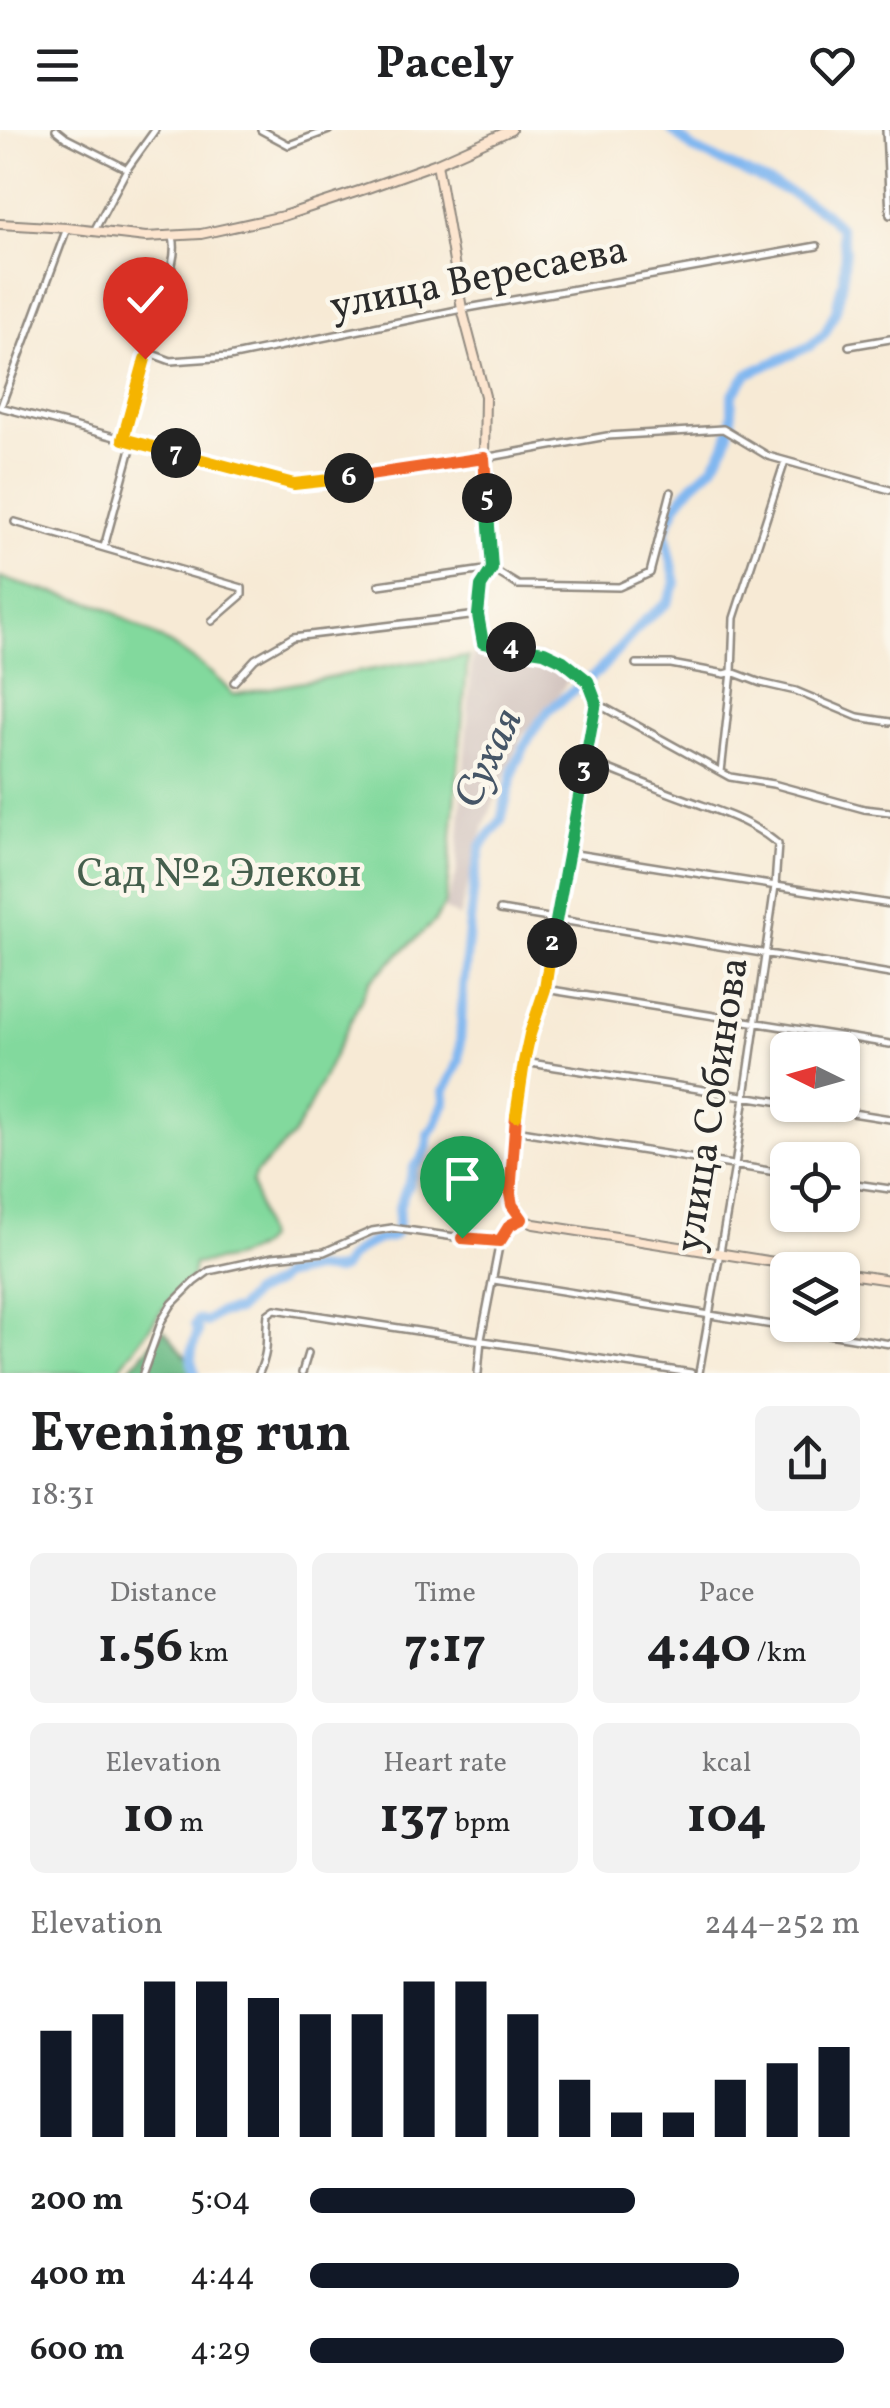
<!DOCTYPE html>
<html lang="en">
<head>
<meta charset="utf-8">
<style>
	:root { --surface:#fff; --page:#f2f2f2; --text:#202124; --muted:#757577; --accent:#111827 }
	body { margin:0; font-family:Vollkorn,serif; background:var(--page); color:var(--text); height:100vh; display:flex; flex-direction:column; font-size:38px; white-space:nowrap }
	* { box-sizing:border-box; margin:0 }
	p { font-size:32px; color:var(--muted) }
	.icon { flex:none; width:55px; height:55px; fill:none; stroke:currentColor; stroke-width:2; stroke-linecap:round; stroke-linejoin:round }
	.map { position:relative; height:1243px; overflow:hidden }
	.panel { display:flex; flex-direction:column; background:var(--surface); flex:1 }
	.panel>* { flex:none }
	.needle { width:65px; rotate:275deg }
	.fabs { position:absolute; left:770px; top:902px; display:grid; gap:20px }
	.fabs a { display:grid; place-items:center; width:90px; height:90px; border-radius:15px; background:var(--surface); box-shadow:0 2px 8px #0004; font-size:50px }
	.pin { position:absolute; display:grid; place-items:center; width:85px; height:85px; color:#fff; margin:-102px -42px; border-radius:50% 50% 50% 0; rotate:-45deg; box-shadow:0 0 10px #0007 }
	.pin .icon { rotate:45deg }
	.km { position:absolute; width:50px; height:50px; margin:-25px; border-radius:50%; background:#222; color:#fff; font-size:28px; line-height:50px; text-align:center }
	.round { display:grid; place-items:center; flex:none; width:105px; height:105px; border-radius:15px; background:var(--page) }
	.headline { display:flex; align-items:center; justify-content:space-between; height:170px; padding:0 30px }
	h1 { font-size:55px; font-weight:700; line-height:75px }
	.metrics { display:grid; grid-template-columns:repeat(3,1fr); gap:15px; height:170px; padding:10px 30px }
	.metrics div { display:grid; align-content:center; border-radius:15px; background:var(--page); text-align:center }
	.metrics b { font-size:50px; font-weight:700 }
	.metrics small { font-size:28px; font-weight:400 }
	.metrics p { font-size:28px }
	.chart { height:280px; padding:20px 30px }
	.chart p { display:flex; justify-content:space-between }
	.chart svg { width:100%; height:180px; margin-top:10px; stroke:var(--accent); stroke-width:6 }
	ul { padding:0 30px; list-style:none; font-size:32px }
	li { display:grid; grid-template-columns:160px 120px 1fr; align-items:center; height:75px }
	li i { height:25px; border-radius:12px; background:var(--accent) }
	header { display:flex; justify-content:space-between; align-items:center; height:130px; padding:0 30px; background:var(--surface); font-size:45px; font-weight:700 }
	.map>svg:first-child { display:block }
</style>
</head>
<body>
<header><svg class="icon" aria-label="menu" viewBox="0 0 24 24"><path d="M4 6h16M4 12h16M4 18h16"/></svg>Pacely<svg class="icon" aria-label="heart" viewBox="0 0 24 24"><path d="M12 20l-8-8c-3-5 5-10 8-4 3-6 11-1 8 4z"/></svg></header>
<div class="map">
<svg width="890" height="1243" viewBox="0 0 890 1243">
	<rect width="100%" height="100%" fill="#fbf7ec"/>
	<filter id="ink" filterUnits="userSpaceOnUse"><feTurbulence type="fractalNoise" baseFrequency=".01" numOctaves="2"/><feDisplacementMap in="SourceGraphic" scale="20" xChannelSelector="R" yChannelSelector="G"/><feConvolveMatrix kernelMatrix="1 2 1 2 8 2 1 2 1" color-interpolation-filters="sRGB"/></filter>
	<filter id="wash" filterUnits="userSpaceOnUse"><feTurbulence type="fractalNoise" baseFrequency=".0048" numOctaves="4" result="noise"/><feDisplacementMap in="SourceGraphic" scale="40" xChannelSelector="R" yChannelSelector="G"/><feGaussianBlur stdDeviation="2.25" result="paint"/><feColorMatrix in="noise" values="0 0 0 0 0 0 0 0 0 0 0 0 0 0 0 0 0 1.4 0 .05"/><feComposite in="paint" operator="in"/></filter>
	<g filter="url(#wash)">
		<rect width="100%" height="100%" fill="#f7ead5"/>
		<!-- industrial -->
		<path fill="#cfc0bb" d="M485,523L544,525L572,545L556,569L522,605L484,696L459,788L444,779L456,745L472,525Z"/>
		<!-- green -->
		<path fill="#82d99d" stroke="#568264" stroke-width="2.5" d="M0,447C33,460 65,464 98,475C110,478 121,487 132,493C169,513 206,533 233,565L407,533L468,527L448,752L444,775L435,791L370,851L304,987L292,1007L255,1044L252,1053L266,1109C252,1128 217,1131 194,1134L192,1147L171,1168L116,1243H0Z"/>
		<!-- forest -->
		<path fill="#69b984" stroke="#4a7258" stroke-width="2.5" d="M164,1200L199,1243H126Z"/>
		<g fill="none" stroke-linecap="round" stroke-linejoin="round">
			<!-- river -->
			<path stroke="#81b7f0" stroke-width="10" d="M195,1243C188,1227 192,1218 198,1202L195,1195L198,1190L206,1192L218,1183L238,1180L252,1164L276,1153L282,1146L314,1139L334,1141L342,1138C348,1126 366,1113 379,1109C383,1108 391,1109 394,1105C400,1099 397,1082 400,1074C404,1061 412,1051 414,1037C422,1031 430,1015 428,1004L434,997L445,971L444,961L459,931L463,857L475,746L481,716L501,690L515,635L533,601L550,579L599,541L645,490L667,473L676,453L665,401L677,374L693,354L713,336L725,315L732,293V265L747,244L810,216L825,203L836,180L843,150L845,120L840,98L824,82L789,62L693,19L671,0"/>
		</g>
	</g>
	<g filter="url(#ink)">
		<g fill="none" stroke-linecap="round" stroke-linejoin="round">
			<!-- street casing -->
			<g stroke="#918a80" stroke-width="10">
				<path id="street" d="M56,0L66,8L127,39
					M261,0L289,15L329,0
					M886,0L890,85
					M94,101L127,39L155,0
					M849,216L890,209
					M152,224L171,231L229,227L462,179L817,116
					M1,276L67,98
					M0,277L295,354L484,328L607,306L723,299L768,326L890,360
					M123,309L145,229L152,224C142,189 182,140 173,107
					M15,392L242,458V465L212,491
					M104,417L133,311
					M379,455L492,439L518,455L619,457L650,443L671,362
					M636,534H671L725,544L732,542L761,553L796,561L858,587L890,592
					M234,552L255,529L293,507L478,485
					M596,573L730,647L773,654L864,679L890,682
					M586,630C620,643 654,658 688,670C723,683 749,690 778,714L775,756L735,1036L699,1243
					M721,642L732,542L734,488L785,331
					M569,723L890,774
					M500,780L890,844
					M545,859L890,914
					M524,932L788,973
					M802,975L890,989
					M515,1000L788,1044
					M842,1052L890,1059
					M494,1150L890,1214
					M143,1243L162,1190L172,1174L194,1152L209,1141L273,1127L324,1122L372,1101L392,1098L462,1108L500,1111
					M259,1243C270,1218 265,1208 268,1184L275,1179L691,1243
					M302,1243L308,1223
					M478,1243L481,1209L500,1111L510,1095L522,1089"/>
			</g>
			<!-- secondary casing -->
			<g stroke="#918a80" stroke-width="12">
				<path id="secondary" d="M437,33L462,179L485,266L484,328L492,439L481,456L478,485L483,513C529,520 580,520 596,573L545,859L530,904L524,932L511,1036L510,1064L513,1075L522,1089L534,1094L825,1140
					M0,94L67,98L146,107L201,104L283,86L365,59L437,33L511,0
					M842,1143L890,1150"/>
			</g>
			<!-- street -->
			<use href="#street" stroke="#fff" stroke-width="5"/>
			<!-- secondary -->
			<use href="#secondary" stroke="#fce5cf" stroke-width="8"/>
		</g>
	</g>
	<g fill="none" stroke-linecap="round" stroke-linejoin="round" filter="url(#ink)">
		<!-- split-1 casing -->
		<g stroke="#fff" stroke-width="20">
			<path id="split-1" d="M462,1108L500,1111L510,1095L522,1089L512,1075L510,1064L516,986"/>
		</g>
		<!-- split-2 casing -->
		<g stroke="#fff" stroke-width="20">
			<path id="split-2" d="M516,986L524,932L530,904L545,859L552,813"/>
		</g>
		<!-- split-3 casing -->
		<g stroke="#fff" stroke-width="20">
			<path id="split-3" d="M552,813L584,639"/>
		</g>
		<!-- split-4 casing -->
		<g stroke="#fff" stroke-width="20">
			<path id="split-4" d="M511,517L544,522L563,531L588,551L596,572L584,639"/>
		</g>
		<!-- split-5 casing -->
		<g stroke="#fff" stroke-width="20">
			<path id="split-5" d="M487,368L492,439L481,456L478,485L483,513L511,517"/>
		</g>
		<!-- split-6 casing -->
		<g stroke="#fff" stroke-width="20">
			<path id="split-6" d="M349,348L484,328L487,368"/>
		</g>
		<!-- split-7 casing -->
		<g stroke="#fff" stroke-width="20">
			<path id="split-7" d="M176,323L294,354L349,348"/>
		</g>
		<!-- split-8 casing -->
		<g stroke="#fff" stroke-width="20">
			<path id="split-8" d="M145,229L123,309L176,323"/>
		</g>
		<!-- split-1 -->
		<use href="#split-1" stroke="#f0652b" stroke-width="12"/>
		<!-- split-2 -->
		<use href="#split-2" stroke="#f5b400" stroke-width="12"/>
		<!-- split-3 -->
		<use href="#split-3" stroke="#22a559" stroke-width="12"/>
		<!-- split-4 -->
		<use href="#split-4" stroke="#22a559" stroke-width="12"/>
		<!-- split-5 -->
		<use href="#split-5" stroke="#22a559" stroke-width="12"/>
		<!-- split-6 -->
		<use href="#split-6" stroke="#f0652b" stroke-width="12"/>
		<!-- split-7 -->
		<use href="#split-7" stroke="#f5b400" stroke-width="12"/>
		<!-- split-8 -->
		<use href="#split-8" stroke="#f5b400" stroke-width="12"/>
	</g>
	<g text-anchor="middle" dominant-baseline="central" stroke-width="9" stroke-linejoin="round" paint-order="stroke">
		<!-- street labels -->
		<g font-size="40" fill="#2b2b2b" stroke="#fbf7ec">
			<text transform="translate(479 150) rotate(-11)">улица Вересаева</text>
			<text transform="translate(714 975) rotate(-81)">улица Собинова</text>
		</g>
		<!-- park labels -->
		<g font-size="40" fill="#455f4d" stroke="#fbf7ec">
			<text x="219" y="746">Сад №2 Элекон</text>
		</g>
		<!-- water labels -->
		<g font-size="42" font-style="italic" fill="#455566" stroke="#fbf7ec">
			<text transform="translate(490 629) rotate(-64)">Сухая</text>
		</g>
	</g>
</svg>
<div class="fabs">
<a><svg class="needle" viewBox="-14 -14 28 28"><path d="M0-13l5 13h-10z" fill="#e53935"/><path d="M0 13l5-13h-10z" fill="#757577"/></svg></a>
<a><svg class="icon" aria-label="locate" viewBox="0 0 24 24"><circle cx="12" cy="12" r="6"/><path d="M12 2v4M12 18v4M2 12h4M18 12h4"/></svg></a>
<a><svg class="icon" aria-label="layers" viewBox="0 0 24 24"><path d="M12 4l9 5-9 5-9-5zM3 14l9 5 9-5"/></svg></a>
</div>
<div class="pin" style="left:462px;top:1108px;background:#1e9e55"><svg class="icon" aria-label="arrive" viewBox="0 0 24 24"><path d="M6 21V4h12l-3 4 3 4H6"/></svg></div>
<div class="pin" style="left:145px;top:229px;background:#d93025"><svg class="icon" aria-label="check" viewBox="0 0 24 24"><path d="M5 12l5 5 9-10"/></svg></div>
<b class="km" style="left:552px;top:813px">2</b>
<b class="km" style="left:584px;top:639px">3</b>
<b class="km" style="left:511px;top:517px">4</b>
<b class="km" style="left:487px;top:368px">5</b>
<b class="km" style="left:349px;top:348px">6</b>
<b class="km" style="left:176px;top:323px">7</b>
</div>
<section class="panel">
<div class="headline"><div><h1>Evening run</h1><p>18:31</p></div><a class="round"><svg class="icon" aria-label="share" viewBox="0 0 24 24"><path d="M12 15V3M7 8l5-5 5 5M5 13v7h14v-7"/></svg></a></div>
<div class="metrics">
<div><p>Distance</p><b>1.56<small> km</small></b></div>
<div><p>Time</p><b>7:17</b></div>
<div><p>Pace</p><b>4:40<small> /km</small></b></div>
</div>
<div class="metrics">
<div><p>Elevation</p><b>10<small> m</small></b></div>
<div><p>Heart rate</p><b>137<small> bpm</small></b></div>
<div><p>kcal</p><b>104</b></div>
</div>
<div class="chart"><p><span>Elevation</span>244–252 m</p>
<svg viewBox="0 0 160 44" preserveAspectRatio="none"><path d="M5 44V18M15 44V14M25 44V6M35 44V6M45 44V10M55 44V14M65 44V14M75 44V6M85 44V6M95 44V14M105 44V30M115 44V38M125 44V38M135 44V30M145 44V26M155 44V22"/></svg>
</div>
<ul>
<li><b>200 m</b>5:04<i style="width:59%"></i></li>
<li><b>400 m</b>4:44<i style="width:78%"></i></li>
<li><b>600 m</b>4:29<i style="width:97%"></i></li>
</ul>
</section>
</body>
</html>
